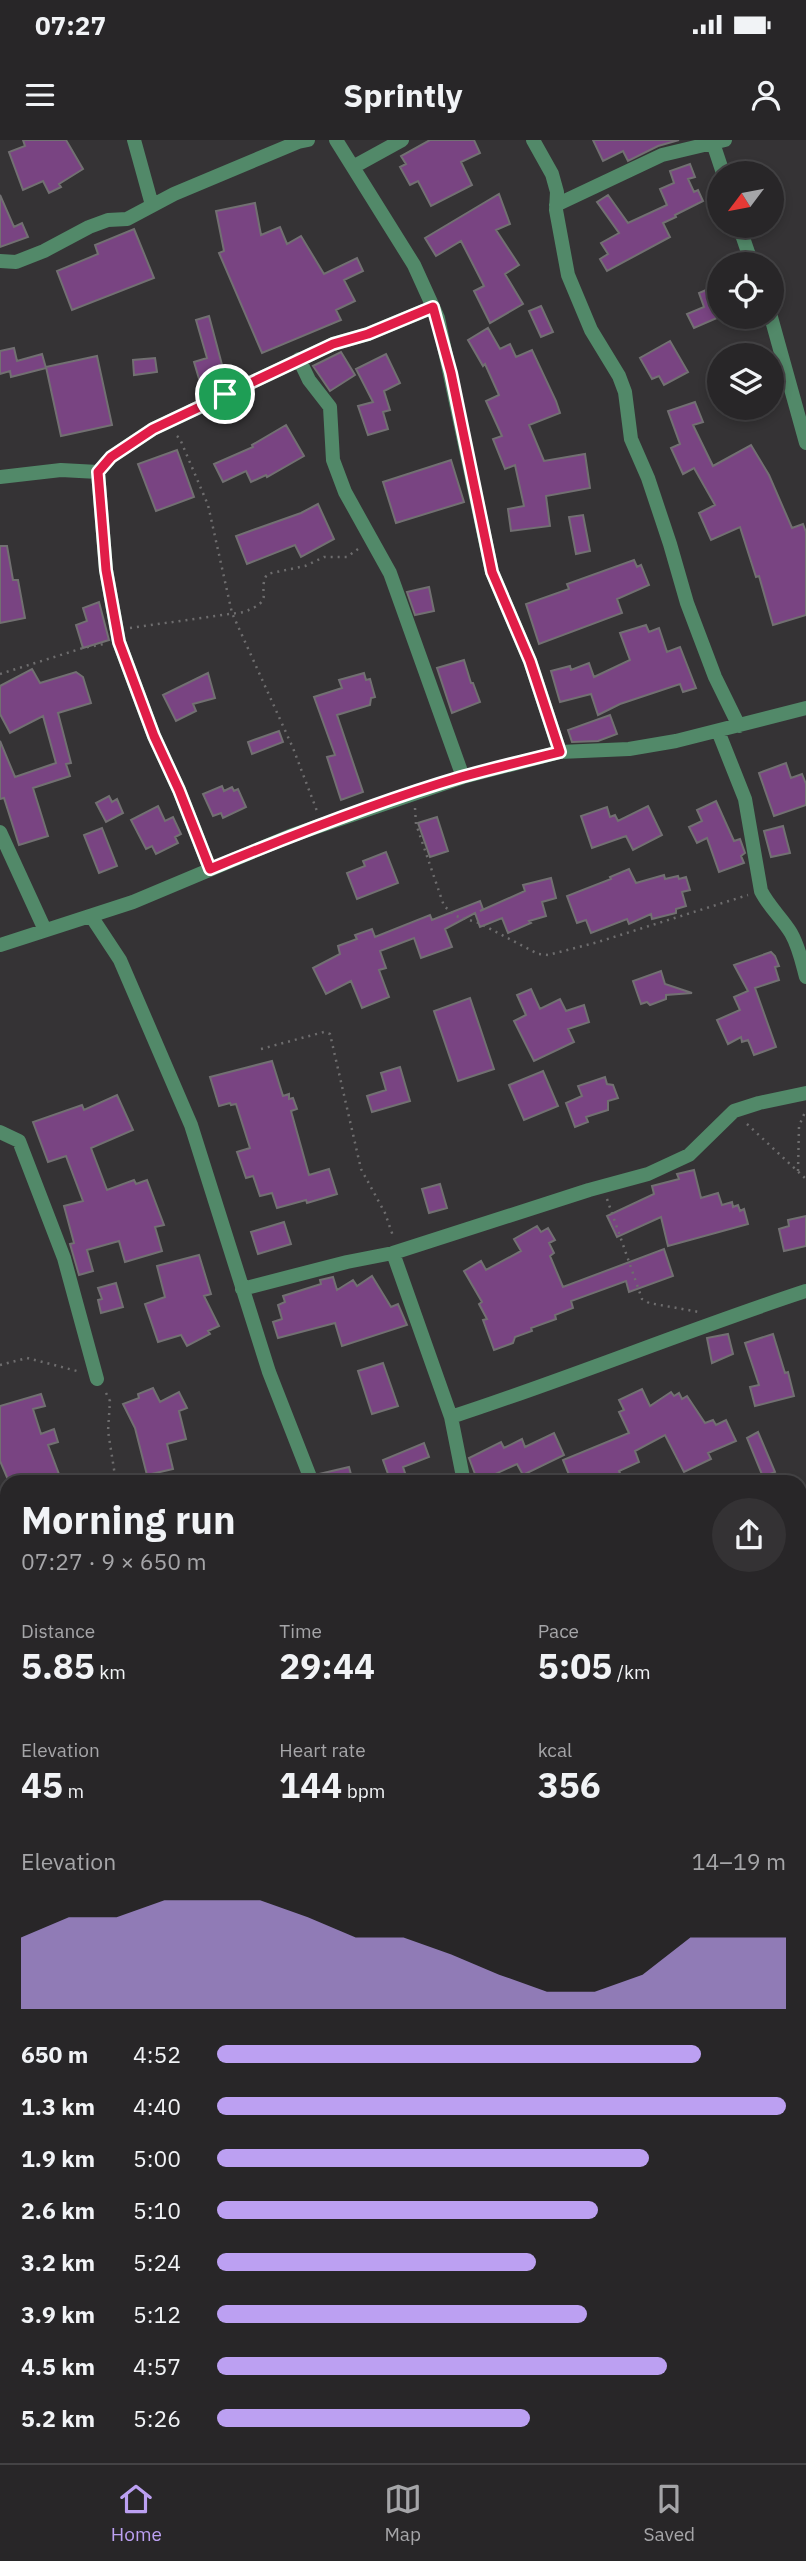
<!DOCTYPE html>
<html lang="en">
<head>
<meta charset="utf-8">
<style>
	:root { --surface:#282628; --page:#343234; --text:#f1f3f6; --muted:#a5a5a8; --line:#444345; --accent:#bca0f2 }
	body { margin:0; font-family:"IBM Plex Sans",sans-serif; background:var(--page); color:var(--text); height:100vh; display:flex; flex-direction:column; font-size:26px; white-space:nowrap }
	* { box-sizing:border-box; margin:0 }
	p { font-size:23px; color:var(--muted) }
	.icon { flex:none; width:38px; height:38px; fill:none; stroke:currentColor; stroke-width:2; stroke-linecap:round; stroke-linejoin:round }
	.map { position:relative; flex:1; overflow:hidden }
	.panel { position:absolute; left:0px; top:1335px; width:807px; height:989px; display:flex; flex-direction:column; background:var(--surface); border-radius:21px 21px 0 0; box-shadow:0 4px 10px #0003,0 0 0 2px var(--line) }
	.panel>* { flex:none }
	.needle { width:46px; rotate:238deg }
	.buttons { position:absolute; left:707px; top:21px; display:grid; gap:14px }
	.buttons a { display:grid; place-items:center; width:77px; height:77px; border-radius:50%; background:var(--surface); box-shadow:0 4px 10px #0003,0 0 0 2px var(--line); font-size:35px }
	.pin { position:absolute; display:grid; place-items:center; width:60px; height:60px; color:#fff; margin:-30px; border:4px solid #fff; border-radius:50%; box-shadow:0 2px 7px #0007 }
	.round { display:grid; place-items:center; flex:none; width:74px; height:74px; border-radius:37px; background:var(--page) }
	.summary { display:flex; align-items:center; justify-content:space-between; height:119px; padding:0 21px }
	h1 { font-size:38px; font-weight:800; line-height:52px }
	.stats { display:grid; grid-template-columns:repeat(3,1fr); gap:10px; height:119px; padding:7px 21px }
	.stats div { display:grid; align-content:center }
	.stats b { font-size:35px; font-weight:800 }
	.stats small { font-size:19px; font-weight:400 }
	.stats p { font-size:19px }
	.chart { height:196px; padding:14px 21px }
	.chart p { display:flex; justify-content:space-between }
	.chart svg { width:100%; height:126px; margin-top:7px; fill:var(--accent); opacity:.7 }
	ul { padding:0 21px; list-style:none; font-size:23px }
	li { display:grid; grid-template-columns:112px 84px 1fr; align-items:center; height:52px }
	li i { height:18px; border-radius:9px; background:var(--accent) }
	.status { display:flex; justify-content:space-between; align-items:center; height:49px; padding:0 35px; background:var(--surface); direction:ltr }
	.status svg { height:19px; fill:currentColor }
	header { display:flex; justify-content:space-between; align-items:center; height:91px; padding:0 21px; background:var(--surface); font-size:32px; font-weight:800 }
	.menu { display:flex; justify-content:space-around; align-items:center; height:98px; border-top:2px solid var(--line); background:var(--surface); font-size:19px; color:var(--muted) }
	.menu a { display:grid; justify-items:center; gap:4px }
	.menu .on { color:var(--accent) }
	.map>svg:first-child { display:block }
</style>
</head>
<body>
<div class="status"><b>07:27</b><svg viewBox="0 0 49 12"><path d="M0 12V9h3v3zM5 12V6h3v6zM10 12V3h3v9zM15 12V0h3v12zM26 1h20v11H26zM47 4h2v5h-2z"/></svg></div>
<header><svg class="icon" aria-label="menu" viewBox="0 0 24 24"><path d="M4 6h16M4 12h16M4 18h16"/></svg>Sprintly<svg class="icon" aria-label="person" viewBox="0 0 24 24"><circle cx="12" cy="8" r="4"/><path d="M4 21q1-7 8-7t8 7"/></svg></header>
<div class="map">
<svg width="806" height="2323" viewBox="0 0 806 2323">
	<rect width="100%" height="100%" fill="#353335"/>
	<!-- building -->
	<path fill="#794482" stroke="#727072" stroke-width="2" d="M23,0H66L83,29L59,44L61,47L49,53L43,41L23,50L9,12L25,6Z
		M430,0H474L480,13L461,22L472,45L431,66L418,41L410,45L400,27L406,24L401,16Z
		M593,0H679L658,6L628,21L623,11L603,21Z
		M690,24L695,37L688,39L694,52L698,50L703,61L675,75L676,77L663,83L670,97L607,131L600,119L608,114L601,103L619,93L597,62L608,55L628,83L667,65L660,49L674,43L670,31Z
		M499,54L510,84L496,90L519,125L505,134L523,164L490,183L474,151L484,146L461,101L436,116L425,98Z
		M0,55L14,87L22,83L28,97L0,107Z
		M255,63L261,95L280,87L287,104L301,96L324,134L357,118L363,131L344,140L355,161L336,170L341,180L262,213L219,113L224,111L216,71Z
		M134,89L154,138L72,170L57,131L98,114L95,105Z
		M715,146L719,156V177L694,188L687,174L704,167L699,153Z
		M541,166L553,192L541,197L529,171Z
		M209,176L225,236L200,242L194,222L207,218L196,180Z
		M488,188L500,209L510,204L516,217L532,210L556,261L560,273L529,285L544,321L585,314L590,348L546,356L550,386L511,391L508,369L524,366L515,325L505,329L493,299L502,296L486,261L499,255L485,224L483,226L468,200Z
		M670,201L688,232L664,245L659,236L652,239L640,218Z
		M14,208L17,221L42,214L46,228L11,237L10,231L0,234V211Z
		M341,212L355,235L330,251L313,226Z
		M386,214L400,243L384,251L390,270L383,272L388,289L368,295L358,266L373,262L356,229Z
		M97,216L112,285L61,296L46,227Z
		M155,218L157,232L134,235L133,220Z
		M695,262L703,282L693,285L713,326L751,305L769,335L792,388L803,384L806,392V475L773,485L759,436L756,437L740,387L711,400L699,373L715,365L694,328L683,334L671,308L680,304L668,271Z
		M286,285L304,316L267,337L266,335L251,342L246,331L223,342L214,324L253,307L252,305Z
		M177,310L194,357L156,371L138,324Z
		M451,320L464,362L396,383L383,342Z
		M318,364L334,399L301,417L295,405L247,424L236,396L301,373Z
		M583,375L590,411L576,414L569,377Z
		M0,406H7L13,440H18L25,478L0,483Z
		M634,420L637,427L641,425L649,445L617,459L622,473L539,504L526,464L569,449L567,444Z
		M429,447L434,471L415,475L407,452Z
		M99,462L109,500L83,508L76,485L87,481L83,468Z
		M646,485L649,492L659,488L667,512L680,507L696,548L683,552L680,544L620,564L598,575L591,554L560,562L551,531L570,526L571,530L589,523L594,537L630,520L620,493Z
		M464,520L471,543H473L480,562L452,573L437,528Z
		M32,529L40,543L76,532L83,537L91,563L58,573L71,623L66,624L70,636L33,648L48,696L19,705L4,658L0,659V601L15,637L56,623L43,576L10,593L0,574V546Z
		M208,533L215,558L193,564L196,571L176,581L163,555Z
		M364,533L366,540L370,539L375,557L371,558L370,565L337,575L363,652L341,660L327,617L335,615L314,557L342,548L339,540Z
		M610,575L617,594L598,601L572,602L568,590Z
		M279,591L283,602L252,614L248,602Z
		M786,623L791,638L802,634L806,644V665L774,676L759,633Z
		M222,646L224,651L232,647L234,651L238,649L246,667L223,678L221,673L213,676L203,654Z
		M109,656L112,662L117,659L123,673L106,682L96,663Z
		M716,661L734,701L740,699L745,713L741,716L744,723L719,732L707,698L697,703L689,687L702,681L697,670Z
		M158,666L165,681L173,677L181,694L175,697L178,703L156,714L152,706L146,709L131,680Z
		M648,666L662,695L633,710L626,696L592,708L581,676L607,667L610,677L615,675L618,681Z
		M437,677L448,711L430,717L418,683Z
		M783,686L790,713L771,717L764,691Z
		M102,688L117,726L99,733L84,695Z
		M386,712L398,743L357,759L347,733L365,726L363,721Z
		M629,729L636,743L664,735L665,739L678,736L679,739L686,737L690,750L682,752L686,766L676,769V773L652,779L651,774L629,784L627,779L591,793L586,780L577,783L567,756L611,739L610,737Z
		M551,738L556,758L542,762L546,776L529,781L531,783L508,793L502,778L480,787L475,773L445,789L452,807L421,818L414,798L380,811L386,828L379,830L389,857L362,868L351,841L326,854L313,828L340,814L338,806L357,799L355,795L372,789L375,797L430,775L432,780L480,761L483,769L480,771L525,751L523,745Z
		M771,812L775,816L779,826L775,827L779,840L755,848L776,907L754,915L748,900L742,902L741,897L728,904L717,880L740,870L734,857L748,851L734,825Z
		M661,831L665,844L692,853L666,855V859L650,865L647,862L641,864L633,841Z
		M531,849L540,869L560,859L566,871L584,865L589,882L568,889L574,902L534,921L514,881L526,875L517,855Z
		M470,858L494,929L458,941L434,871Z
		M272,921L283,956L289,954V959L293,958L297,969L291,971L293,978L309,1035L329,1029L337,1054L307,1063L306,1060L277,1068L272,1053L260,1056L253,1036L246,1038L237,1012L250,1008L236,964L231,965L230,963L219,966L210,937Z
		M400,927L410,961L372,972L367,956L386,950L381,933Z
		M543,931L558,966L524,980L509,945Z
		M605,937L607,944L613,945L618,958L608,961V970L586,977L588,982L575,987L566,963L582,956L578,946Z
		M117,955L133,990L91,1008L107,1050L134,1040L136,1044L147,1040L164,1085L155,1087L162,1111L125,1122L119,1101L87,1110L93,1131L79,1135L70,1104L74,1103L64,1066L83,1061L66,1016L48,1022L33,982L82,965L84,970Z
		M694,1030L701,1058L718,1053L722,1065L732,1062L733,1067L738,1065L740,1071L744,1069L748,1084L668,1106L661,1077L617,1097L607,1076L654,1054L652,1046L679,1039L677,1034Z
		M440,1044L447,1068L429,1073L422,1049Z
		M806,1076V1106L784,1111L779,1089L789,1086L788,1080Z
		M284,1082L291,1104L258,1114L251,1092Z
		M537,1086L541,1092L548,1088L555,1100L549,1103L554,1113L550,1116L563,1147L664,1109L673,1136L629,1152L626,1141L571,1161L573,1168L555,1175L556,1179L531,1188L532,1191L515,1197L513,1203L494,1210L483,1180L487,1179L479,1164L482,1162L464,1131L481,1121L486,1130L521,1111L514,1099Z
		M199,1115L211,1154L204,1156L219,1186L208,1191L210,1194L187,1206L181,1195L158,1202L145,1164L165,1157L157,1126Z
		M372,1136L391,1167L398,1164L407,1185L342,1206L335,1183L278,1198L273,1182L282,1179L278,1165L285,1162L283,1156L321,1144L320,1140L333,1137L337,1150L353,1140L357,1146Z
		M116,1143L123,1167L101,1173L98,1160L102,1159L98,1148Z
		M728,1194L733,1214L712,1223L707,1198Z
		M773,1194L785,1233L788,1232L794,1256L755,1266L750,1247L759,1245L745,1203Z
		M383,1223L398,1266L372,1274L358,1231Z
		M153,1248L160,1262L179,1252L187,1268L179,1271L186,1299L167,1304L173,1329L147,1335L135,1288L123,1264L139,1258L138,1254Z
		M642,1249L650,1266L671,1252L674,1256L679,1253L682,1259L687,1256L705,1283L713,1280L716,1285L726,1280L736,1301L708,1313L711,1319L684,1332L665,1295L635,1311L639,1322L619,1331L624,1342H572L563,1320L629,1293L619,1272L624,1270L619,1260Z
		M41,1254L45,1266L33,1269L41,1294L54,1289L58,1302L48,1305L62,1342H9L0,1321V1266Z
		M758,1292L775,1332L763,1337L747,1298Z
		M554,1293L564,1315L523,1335L517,1324L478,1342L469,1318L501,1302L504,1308L522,1299L525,1307Z
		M424,1303L429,1317L403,1327L407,1339L391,1342L383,1320Z
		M349,1327L353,1342H321L319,1334Z"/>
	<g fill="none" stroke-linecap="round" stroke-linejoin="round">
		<!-- path -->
		<path stroke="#6e6d6e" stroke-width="2.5" stroke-dasharray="2 5" stroke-linecap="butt" d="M177,296L180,299L208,365L232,473L293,608L317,671
			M130,488L244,472C277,459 256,455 267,434L305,426L324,417H347L358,409
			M0,534L83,508L104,504
			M415,668L416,684L444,766L456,776L479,783L538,814L548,815L598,802L748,755
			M261,909L324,892L330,894L361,1029L385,1073L393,1096
			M747,984L806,1039
			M798,1031L799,986L806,970
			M607,1059L642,1159L649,1163L699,1172
			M0,1225L27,1218L77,1231
			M106,1253L110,1261L108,1291L116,1342
			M560,2317L562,2323"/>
		<!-- street -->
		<path stroke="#528969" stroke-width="14" d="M134,0L152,65
			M336,0L414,125L438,178L492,432L530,521L560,612
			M533,0L552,34L557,52L556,70L568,135L591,190L619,236L625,252L631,299L648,338L670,404L687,463L715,537L739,586
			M712,0L723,33
			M353,27L402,0
			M556,65L662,15L725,0
			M739,86L752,124
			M0,121L16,122L44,111L89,87L108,80L127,79L174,54L298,2L308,0
			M771,177L806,303
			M299,219L309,240L330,267L333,320L345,352L390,433L463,637
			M98,332L106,430L119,502L154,596L179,650L210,729
			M0,337L61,330L98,332L111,317L153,289L333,204L368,194L433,167
			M718,591L745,659L761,751C769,767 782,778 791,793C799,807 802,822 806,837
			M0,692L45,790
			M91,776L120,820L191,985L269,1232L312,1342
			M0,805L133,762L290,696L463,637L560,612L629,609L676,601L806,568
			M0,992L19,1001L64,1118L97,1239
			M393,1113L589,1050L648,1034L689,1015L734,971L759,963L806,953
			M242,1149L347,1122L393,1113L451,1277L464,1342
			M451,1277C571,1238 687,1190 806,1151
			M800,1356L806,1354
			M800,1399L806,1417
			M0,1405L7,1421
			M0,1590L7,1589
			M800,1732L806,1731
			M800,1924L806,1922
			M0,1972L7,1970
			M0,2024L7,2048
			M800,2117L806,2115
			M0,2151L7,2149
			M464,2317L469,2323
			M97,2323L113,2317"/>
	</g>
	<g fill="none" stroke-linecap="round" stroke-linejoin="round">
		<!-- route casing -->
		<g stroke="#fff" stroke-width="14">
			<path id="route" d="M433,167L451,233L492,432L530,521L560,612C527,620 494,628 461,637C376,662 292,695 210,729L179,650L154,596L119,502L106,430L98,332L111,317L153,289L333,204L368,194Z"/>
		</g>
		<!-- route -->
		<use href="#route" stroke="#e11d48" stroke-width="9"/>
	</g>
</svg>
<div class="buttons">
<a><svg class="needle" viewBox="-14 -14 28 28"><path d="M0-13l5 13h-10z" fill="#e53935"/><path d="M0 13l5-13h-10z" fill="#a5a5a8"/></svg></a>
<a><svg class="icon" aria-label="locate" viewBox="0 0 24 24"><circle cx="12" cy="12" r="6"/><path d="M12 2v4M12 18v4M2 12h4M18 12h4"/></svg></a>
<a><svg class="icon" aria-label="layers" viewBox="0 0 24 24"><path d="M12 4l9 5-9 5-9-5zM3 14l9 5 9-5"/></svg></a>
</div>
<div class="pin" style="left:225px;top:254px;background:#1e9e55"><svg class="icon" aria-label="arrive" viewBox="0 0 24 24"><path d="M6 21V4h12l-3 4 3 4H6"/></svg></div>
<section class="panel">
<div class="summary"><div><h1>Morning run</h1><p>07:27 · 9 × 650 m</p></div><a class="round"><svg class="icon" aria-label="share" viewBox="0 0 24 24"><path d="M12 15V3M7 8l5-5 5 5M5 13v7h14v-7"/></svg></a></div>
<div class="stats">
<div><p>Distance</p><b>5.85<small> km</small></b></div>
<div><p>Time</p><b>29:44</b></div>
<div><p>Pace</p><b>5:05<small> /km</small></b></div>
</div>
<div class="stats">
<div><p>Elevation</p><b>45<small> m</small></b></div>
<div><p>Heart rate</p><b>144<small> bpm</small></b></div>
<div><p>kcal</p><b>356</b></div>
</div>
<div class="chart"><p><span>Elevation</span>14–19 m</p>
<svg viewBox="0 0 160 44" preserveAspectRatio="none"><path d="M0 44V19L10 12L20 12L30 6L40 6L50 6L60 12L70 19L80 19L90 25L100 32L110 38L120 38L130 32L140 19L150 19L160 19V44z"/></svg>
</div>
<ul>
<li><b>650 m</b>4:52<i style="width:85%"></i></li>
<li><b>1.3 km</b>4:40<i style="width:100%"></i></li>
<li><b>1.9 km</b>5:00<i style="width:76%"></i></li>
<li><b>2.6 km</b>5:10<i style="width:67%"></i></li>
<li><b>3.2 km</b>5:24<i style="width:56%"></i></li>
<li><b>3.9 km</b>5:12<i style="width:65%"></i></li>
<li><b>4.5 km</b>4:57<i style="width:79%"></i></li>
<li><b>5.2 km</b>5:26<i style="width:55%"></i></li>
</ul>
</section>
</div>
<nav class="menu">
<a class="on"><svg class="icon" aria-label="home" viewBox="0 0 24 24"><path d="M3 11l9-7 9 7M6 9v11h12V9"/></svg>Home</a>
<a><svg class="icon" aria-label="map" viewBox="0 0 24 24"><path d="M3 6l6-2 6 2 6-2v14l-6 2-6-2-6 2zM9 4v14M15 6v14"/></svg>Map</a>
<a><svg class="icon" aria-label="saved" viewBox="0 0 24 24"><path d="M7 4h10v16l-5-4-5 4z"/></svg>Saved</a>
</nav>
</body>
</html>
